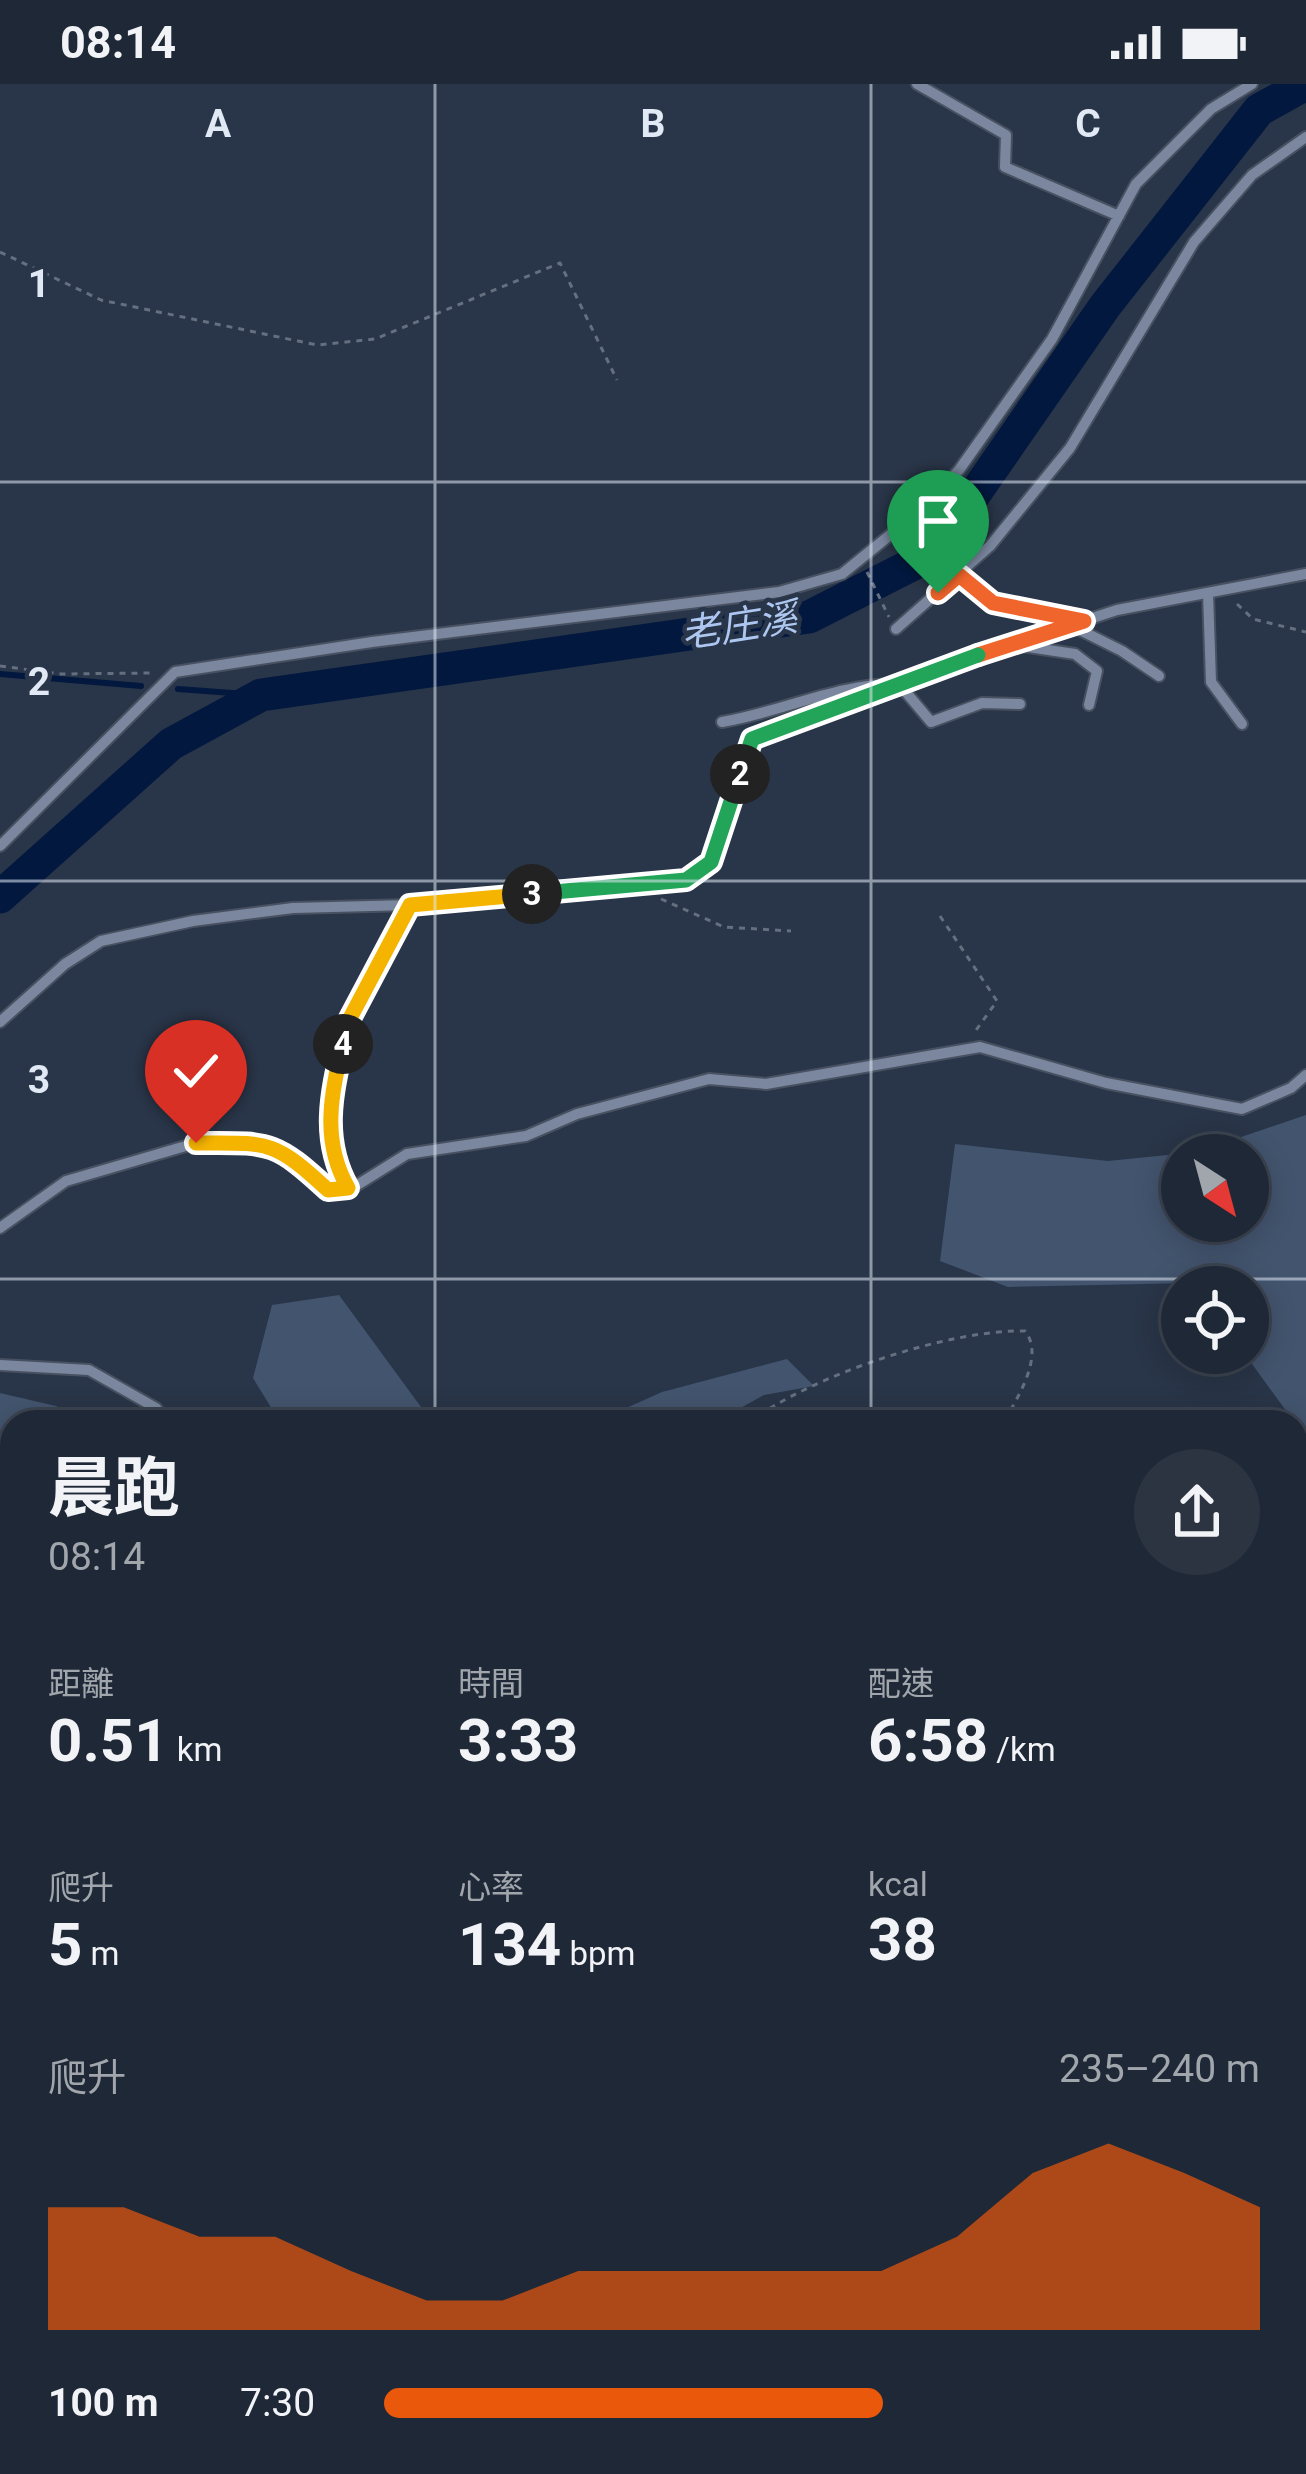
<!DOCTYPE html>
<html lang="zh-TW">
<head>
<meta charset="utf-8">
<style>
	:root { --surface:#1f2836; --page:#2c3442; --text:#f1f3f6; --muted:#a1a6ad; --line:#3c4451; --accent:#ea580c }
	body { margin:0; font-family:Roboto,"Noto Sans TC",sans-serif; background:var(--page); color:var(--text); height:100vh; display:flex; flex-direction:column; font-size:45px; white-space:nowrap }
	* { box-sizing:border-box; margin:0 }
	p { font-size:39px; color:var(--muted) }
	.icon { flex:none; width:66px; height:66px; fill:none; stroke:currentColor; stroke-width:2; stroke-linecap:round; stroke-linejoin:round }
	.map { position:relative; flex:1; overflow:hidden }
	.sheet { position:absolute; left:0px; top:1326px; width:1308px; height:1065px; display:flex; flex-direction:column; background:var(--surface); border-radius:36px 36px 0 0; box-shadow:0 6px 30px #0003,0 0 0 3px var(--line) }
	.sheet>* { flex:none }
	.needle { width:78px; rotate:144deg }
	.controls { position:absolute; left:1161px; top:1050px; display:grid; gap:24px }
	.controls a { display:grid; place-items:center; width:108px; height:108px; border-radius:50%; background:var(--surface); box-shadow:0 6px 30px #0003,0 0 0 3px var(--line); font-size:60px }
	.pin { position:absolute; display:grid; place-items:center; width:102px; height:102px; color:#fff; margin:-123px -51px; border-radius:50% 50% 50% 0; rotate:-45deg; box-shadow:0 0 12px #0007 }
	.pin .icon { rotate:45deg }
	.km { position:absolute; width:60px; height:60px; margin:-30px; border-radius:50%; background:#222; color:#fff; font-size:33px; line-height:60px; text-align:center }
	.round { display:grid; place-items:center; flex:none; width:126px; height:126px; border-radius:63px; background:var(--page) }
	.summary { display:flex; align-items:center; justify-content:space-between; height:204px; padding:0 48px }
	h1 { font-size:66px; font-weight:700; line-height:90px }
	.metrics { display:grid; grid-template-columns:repeat(3,1fr); gap:18px; height:204px; padding:12px 48px }
	.metrics div { display:grid; align-content:center }
	.metrics b { font-size:60px; font-weight:700 }
	.metrics small { font-size:33px; font-weight:400 }
	.metrics p { font-size:33px }
	.chart { height:336px; padding:24px 48px }
	.chart p { display:flex; justify-content:space-between }
	.chart svg { width:100%; height:216px; margin-top:12px; fill:var(--accent); opacity:.7 }
	ul { padding:0 48px; list-style:none; font-size:39px }
	li { display:grid; grid-template-columns:192px 144px 1fr; align-items:center; height:90px }
	li i { height:30px; border-radius:15px; background:var(--accent) }
	.status { display:flex; justify-content:space-between; align-items:center; height:84px; padding:0 60px; background:var(--surface); direction:ltr }
	.status svg { height:33px; fill:currentColor }
	.map>svg:first-child { display:block }
</style>
</head>
<body>
<div class="status"><b>08:14</b><svg viewBox="0 0 49 12"><path d="M0 12V9h3v3zM5 12V6h3v6zM10 12V3h3v9zM15 12V0h3v12zM26 1h20v11H26zM47 4h2v5h-2z"/></svg></div>
<div class="map">
<svg width="1306" height="2390" viewBox="0 0 1306 2390">
	<rect width="100%" height="100%" fill="#293548"/>
	<!-- green -->
	<path fill="#43546e" fill-rule="evenodd" d="M1306,1031V1354L1244,1269H1248V1203H1193L1190,1199L1008,1203L940,1177L955,1060L1108,1077L1197,1068ZM1182,1071H1248V1137H1182Z
		M339,1211L432,1338H280L253,1294L272,1221Z
		M787,1275L814,1302L764,1311L715,1338H595L662,1308Z
		M0,1309L56,1322L90,1338H12V1716L0,1695Z
		M1306,1962V2124L1296,2148V1969Z
		M12,2172V2338L0,2342V2178Z
		M160,2379H729L728,2390H164Z"/>
	<g fill="none" stroke-linecap="round" stroke-linejoin="round">
		<!-- stream -->
		<path stroke="#02183f" stroke-width="6" d="M0,590L141,602
			M178,605L261,611"/>
		<!-- river -->
		<path stroke="#02183f" stroke-width="33" d="M0,813L171,660L261,611L809,533L933,470L1105,222L1259,26L1306,0"/>
		<!-- service casing -->
		<g stroke="#475161" stroke-width="14">
			<path id="service" d="M917,0L1006,51L1005,83L1119,132
				M1208,509L1211,598L1242,640
				M1070,541L1122,567L1159,592
				M896,545L990,462L1070,364L1194,158L1252,91L1306,53
				M1014,561L1075,570L1097,587L1089,621
				M722,638C782,628 838,599 899,600L931,638L982,619L1020,620
				M0,762L175,588L372,558L779,508L842,490L917,429L959,386L1052,255L1136,100L1211,25L1252,0
				M0,938L65,880L101,857L193,837L293,824L410,821L686,796L711,778L752,655L958,578L1117,526L1306,490
				M348,1104C296,1011 366,903 410,821
				M0,1144L66,1097L196,1059H264L294,1075L328,1106L354,1103L407,1070L526,1052L577,1030L709,995L766,1000L980,963L1106,999L1242,1025L1291,1004L1306,991
				M0,1281L89,1286L156,1324L167,1338"/>
		</g>
		<!-- minor casing -->
		<g stroke="#475161" stroke-width="24">
			<path id="minor" d="M1187,2379L1306,2384
				M85,2390L90,2383L123,2382L125,2390
				M1144,2390L1186,2379"/>
		</g>
		<!-- primary casing -->
		<g stroke="#475161" stroke-width="33">
			<path id="primary" d="M1296,1599L1306,1597
				M0,1930L12,1927
				M0,1954L12,1950"/>
		</g>
		<!-- path -->
		<path stroke="#646f7f" stroke-width="3" stroke-dasharray="6 6" stroke-linecap="butt" d="M0,168L101,216L317,261L375,255L560,179L617,296
			M867,488L889,533
			M969,500L993,519L1054,531
			M1237,520L1253,535L1306,548
			M0,582L61,590L150,589
			M661,815L724,843L791,847
			M940,832L997,917L974,949
			M750,1338C810,1292 950,1245 1025,1247C1045,1272 1017,1314 1004,1338"/>
		<!-- service -->
		<use href="#service" stroke="#7a879e" stroke-width="10"/>
		<!-- minor -->
		<use href="#minor" stroke="#7a879e" stroke-width="21"/>
		<!-- primary -->
		<use href="#primary" stroke="#87a3d2" stroke-width="30"/>
	</g>
	<g fill="none" stroke-linecap="round" stroke-linejoin="round">
		<!-- split-1 casing -->
		<g stroke="#fff" stroke-width="24">
			<path id="split-1" d="M938,509L959,491L993,519L1084,537L978,571"/>
		</g>
		<!-- split-2 casing -->
		<g stroke="#fff" stroke-width="24">
			<path id="split-2" d="M740,690L752,655L978,571"/>
		</g>
		<!-- split-3 casing -->
		<g stroke="#fff" stroke-width="24">
			<path id="split-3" d="M532,810L686,796L711,778L740,690"/>
		</g>
		<!-- split-4 casing -->
		<g stroke="#fff" stroke-width="24">
			<path id="split-4" d="M343,960L348,938L410,821L532,810"/>
		</g>
		<!-- split-5 casing -->
		<g stroke="#fff" stroke-width="24">
			<path id="split-5" d="M196,1059C269,1059 273,1055 328,1106L348,1104C321,1056 331,1011 343,960"/>
		</g>
		<!-- split-1 -->
		<use href="#split-1" stroke="#f0652b" stroke-width="15"/>
		<!-- split-2 -->
		<use href="#split-2" stroke="#22a559" stroke-width="15"/>
		<!-- split-3 -->
		<use href="#split-3" stroke="#22a559" stroke-width="15"/>
		<!-- split-4 -->
		<use href="#split-4" stroke="#f5b400" stroke-width="15"/>
		<!-- split-5 -->
		<use href="#split-5" stroke="#f5b400" stroke-width="15"/>
	</g>
	<!-- grid -->
	<path fill="none" stroke="#e1e9f5" stroke-width="3" stroke-opacity="0.55" d="M435,0V1338M871,0V1338M0,398H1306M0,797H1306M0,1195H1306M0,1593H12M1296,1593H1306M0,1992H12M1296,1992H1306M435,2379V2390M871,2379V2390"/>
	<g text-anchor="middle" dominant-baseline="central" stroke-width="9" stroke-linejoin="round" paint-order="stroke">
		<!-- water labels -->
		<g font-size="39" font-style="italic" fill="#adc7f1" stroke="#293548">
			<text transform="translate(739 542) rotate(-9)">老庄溪</text>
		</g>
	</g>
	<g font-size="39" text-anchor="middle" font-weight="bold" fill="#e1e9f5" stroke="#293548" stroke-width="9" stroke-linejoin="round" paint-order="stroke">
		<text x="218" y="53">A</text>
		<text x="653" y="53">B</text>
		<text x="1088" y="53">C</text>
		<text x="39" y="213">1</text>
		<text x="39" y="611">2</text>
		<text x="39" y="1009">3</text>
	</g>
</svg>
<div class="controls">
<a><svg class="needle" viewBox="-14 -14 28 28"><path d="M0-13l5 13h-10z" fill="#e53935"/><path d="M0 13l5-13h-10z" fill="#a1a6ad"/></svg></a>
<a><svg class="icon" aria-label="locate" viewBox="0 0 24 24"><circle cx="12" cy="12" r="6"/><path d="M12 2v4M12 18v4M2 12h4M18 12h4"/></svg></a>
</div>
<div class="pin" style="left:938px;top:509px;background:#1e9e55"><svg class="icon" aria-label="arrive" viewBox="0 0 24 24"><path d="M6 21V4h12l-3 4 3 4H6"/></svg></div>
<div class="pin" style="left:196px;top:1059px;background:#d93025"><svg class="icon" aria-label="check" viewBox="0 0 24 24"><path d="M5 12l5 5 9-10"/></svg></div>
<b class="km" style="left:740px;top:690px">2</b>
<b class="km" style="left:532px;top:810px">3</b>
<b class="km" style="left:343px;top:960px">4</b>
<section class="sheet">
<div class="summary"><div><h1>晨跑</h1><p>08:14</p></div><a class="round"><svg class="icon" aria-label="share" viewBox="0 0 24 24"><path d="M12 15V3M7 8l5-5 5 5M5 13v7h14v-7"/></svg></a></div>
<div class="metrics">
<div><p>距離</p><b>0.51<small> km</small></b></div>
<div><p>時間</p><b>3:33</b></div>
<div><p>配速</p><b>6:58<small> /km</small></b></div>
</div>
<div class="metrics">
<div><p>爬升</p><b>5<small> m</small></b></div>
<div><p>心率</p><b>134<small> bpm</small></b></div>
<div><p>kcal</p><b>38</b></div>
</div>
<div class="chart"><p><span>爬升</span>235–240 m</p>
<svg viewBox="0 0 160 44" preserveAspectRatio="none"><path d="M0 44V19L10 19L20 25L30 25L40 32L50 38L60 38L70 32L80 32L90 32L100 32L110 32L120 25L130 12L140 6L150 12L160 19V44z"/></svg>
</div>
<ul>
<li><b>100 m</b>7:30<i style="width:57%"></i></li>
</ul>
</section>
</div>
</body>
</html>
